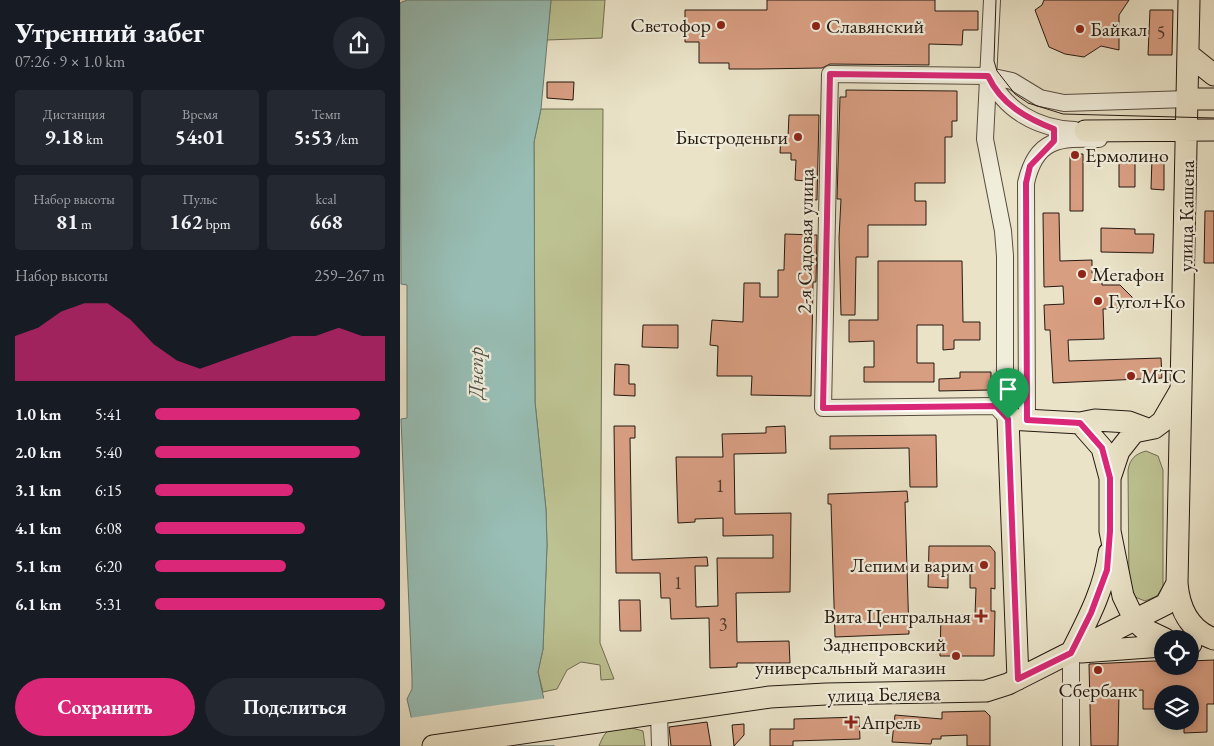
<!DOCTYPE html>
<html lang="ru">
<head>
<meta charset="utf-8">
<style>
	:root { --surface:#171b24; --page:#242831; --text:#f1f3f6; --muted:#9ea1a6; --accent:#db2777 }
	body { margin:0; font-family:"EB Garamond",serif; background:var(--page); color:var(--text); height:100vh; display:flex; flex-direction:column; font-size:19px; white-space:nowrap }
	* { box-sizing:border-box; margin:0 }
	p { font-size:16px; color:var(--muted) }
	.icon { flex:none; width:28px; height:28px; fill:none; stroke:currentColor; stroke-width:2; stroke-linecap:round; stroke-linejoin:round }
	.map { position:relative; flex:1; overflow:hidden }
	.sheet { display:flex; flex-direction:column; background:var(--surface); width:400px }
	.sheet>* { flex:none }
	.tools { position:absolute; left:754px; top:630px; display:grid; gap:10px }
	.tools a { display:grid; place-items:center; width:45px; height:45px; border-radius:50%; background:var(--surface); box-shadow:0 2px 12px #0003; font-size:25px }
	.pin { position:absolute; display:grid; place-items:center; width:42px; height:42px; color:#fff; margin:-51px -21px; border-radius:50% 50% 50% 0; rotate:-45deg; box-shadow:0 0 5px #0007 }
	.pin .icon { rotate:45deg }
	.round { display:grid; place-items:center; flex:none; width:52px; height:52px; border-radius:26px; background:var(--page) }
	.summary { display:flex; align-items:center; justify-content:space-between; height:85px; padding:0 15px }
	h1 { font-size:28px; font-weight:700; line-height:38px }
	.stats { display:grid; grid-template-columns:repeat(3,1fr); gap:8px; height:85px; padding:5px 15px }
	.stats div { display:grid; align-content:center; border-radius:5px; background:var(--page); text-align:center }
	.stats b { font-size:21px; font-weight:700 }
	.stats small { font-size:14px; font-weight:400 }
	.stats p { font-size:14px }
	.chart { height:140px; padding:10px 15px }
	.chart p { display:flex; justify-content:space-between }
	.chart svg { width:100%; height:90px; margin-top:5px; fill:var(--accent); opacity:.7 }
	.action { display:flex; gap:10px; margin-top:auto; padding:10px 15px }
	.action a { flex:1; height:58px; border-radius:30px; background:var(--accent); color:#fff; font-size:20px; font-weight:700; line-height:58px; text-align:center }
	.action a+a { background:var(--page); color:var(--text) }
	ul { padding:0 15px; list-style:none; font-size:16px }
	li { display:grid; grid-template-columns:80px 60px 1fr; align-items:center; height:38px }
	li i { height:12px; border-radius:6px; background:var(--accent) }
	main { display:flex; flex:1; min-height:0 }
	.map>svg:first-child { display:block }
</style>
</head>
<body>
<main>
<section class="sheet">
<div class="summary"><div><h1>Утренний забег</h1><p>07:26 · 9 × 1.0 km</p></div><a class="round"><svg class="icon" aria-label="share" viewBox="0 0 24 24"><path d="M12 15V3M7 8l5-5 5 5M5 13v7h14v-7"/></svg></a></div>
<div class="stats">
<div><p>Дистанция</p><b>9.18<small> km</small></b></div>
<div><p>Время</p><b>54:01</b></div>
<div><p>Темп</p><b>5:53<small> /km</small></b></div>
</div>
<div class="stats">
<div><p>Набор высоты</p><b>81<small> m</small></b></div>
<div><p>Пульс</p><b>162<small> bpm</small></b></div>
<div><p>kcal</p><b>668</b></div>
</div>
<div class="chart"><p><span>Набор высоты</span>259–267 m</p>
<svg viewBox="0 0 160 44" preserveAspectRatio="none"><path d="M0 44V22L10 18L20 10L30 6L40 6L50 14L60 26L70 34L80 38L90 34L100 30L110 26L120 22L130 22L140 18L150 22L160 22V44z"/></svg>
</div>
<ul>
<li><b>1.0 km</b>5:41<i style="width:89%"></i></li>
<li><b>2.0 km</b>5:40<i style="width:89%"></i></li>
<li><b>3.1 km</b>6:15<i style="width:60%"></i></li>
<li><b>4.1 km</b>6:08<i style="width:65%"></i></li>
<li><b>5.1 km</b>6:20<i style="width:57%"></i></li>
<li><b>6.1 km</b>5:31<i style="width:100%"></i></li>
</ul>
<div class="action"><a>Сохранить</a><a>Поделиться</a></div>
</section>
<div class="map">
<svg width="814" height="746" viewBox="0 0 814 746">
	<rect width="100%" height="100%" fill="#eae3c8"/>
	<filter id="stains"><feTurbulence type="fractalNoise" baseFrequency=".004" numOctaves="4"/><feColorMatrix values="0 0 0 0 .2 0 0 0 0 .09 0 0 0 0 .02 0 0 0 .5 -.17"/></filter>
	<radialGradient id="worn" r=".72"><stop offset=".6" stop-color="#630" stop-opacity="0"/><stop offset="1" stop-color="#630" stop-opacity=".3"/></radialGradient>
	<!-- green -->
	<path fill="#bdc292" stroke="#716e52" d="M151,0H205L202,38L147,40Z
		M141,109H203L200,643L214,679L201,680L200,665L181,662L167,670L157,689L143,692L138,672L143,649L147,545L146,510L135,402L134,142Z
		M746,451L758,456L763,470V586L757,596L745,601L735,597L729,586L728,470C730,459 735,454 746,451Z
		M232,728L243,731L245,746H199C207,725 211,730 232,728Z"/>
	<!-- water -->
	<path fill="#98beb5" stroke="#6a7c73" d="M7,0H151L141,109L134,142L135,402L146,510L147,545L143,649L138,672L154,746H18L7,699L12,689V677L1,419L7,418V285L1,284L0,42V3Z"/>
	<!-- pier -->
	<path fill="#eae3c8" d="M147,698L157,745L16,746L9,718Z"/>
	<!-- building -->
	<path fill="#d89e82" stroke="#251911" d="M367,0H535V11H578V30H563L562,45L529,44V65L430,64L422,68L357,69H329V63H299V42H285V10H367Z
		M644,0H729L719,15V50L701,46L684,57L665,54L649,47L635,10L642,5Z
		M750,10H773L772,55H748Z
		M147,82H174L173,100L147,98Z
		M446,90L557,91V121H552V137H545V183H515V201H526V225H468V257H456L455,315H441L439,238L441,199H437L440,97H446Z
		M389,115H419L417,200L405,199L406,181L395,180L396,160H391V153H380L381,137H388Z
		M670,154H683V211H670Z
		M719,156H735V187H719Z
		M752,158H764V190L751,189Z
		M805,211H814V263H804Z
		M643,213H659L660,261L692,260V273L702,272V285H720L732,297L733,308L703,309L704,339L668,340L669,361L761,358L762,378L653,383L650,330H645L644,305L664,304L663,286L644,287Z
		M701,228L735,229V234H754L753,253L701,252Z
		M385,234L417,235L416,282H413L411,396L351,395L352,376H317L318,346L310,345L312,320L343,322L344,283H360V297H378V270H384Z
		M478,261H562L563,322H580V340H554V349L543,350V325H517V363H534V382H464V367H474V341L449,342V320H478Z
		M243,325H278V348L242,347Z
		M215,364L229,365V384H235V396L214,395Z
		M560,372H591V390L539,391V379L560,378Z
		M214,426H235V438H230L232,560L307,557L308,566H295L296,607L318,606L317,558H373V535L323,536V518L295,519V522L278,523L276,457H323L322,434L366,433V427L385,426L386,453L334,454L335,514L391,513L390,592L336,593L337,642L389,641L390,663H337V667L310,668L309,618L271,619L270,598H261L260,573H216Z
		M536,435L537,487H510L509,448L430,449V436Z
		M507,491L508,502H505L509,634L435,637L431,504H428V494Z
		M529,546H590L595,552V589L591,588V611H595L594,656H540L541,615H575L576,588H570V571H548V588L528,587Z
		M219,600H240L241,631H220Z
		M814,660V704H807V732L784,733V723L790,721V694H762V709H743V690L719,691L718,746H691L689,664L754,661L762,662V666H790V661Z
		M585,711L590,716V746H567V735L541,736V739H532L531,744L492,742L495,715L542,719V712Z
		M459,717L460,739L393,741V746H370V729H394V719Z
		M307,722L311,746H271L269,727Z
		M344,724V735L334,746L332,725Z"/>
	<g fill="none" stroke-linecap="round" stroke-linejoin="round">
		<!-- minor casing -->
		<g stroke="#564c3f" stroke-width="18">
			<path id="minor" d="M592,0L585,139L603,231L605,256V387L608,419
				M589,76C604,110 638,129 675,130
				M608,419L596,406L423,408L430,74L589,76L612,81L640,98L664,103L788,99
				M627,420L626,183C636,138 659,138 699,139
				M671,653V746
				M259,714L260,746"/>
		</g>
		<!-- major casing -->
		<g stroke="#251911" stroke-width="23">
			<path id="major" d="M789,55L814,75
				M788,99H814
				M685,131L814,130
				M680,423L702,448L710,478V531L723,596L735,621L744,629L765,639
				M710,478L719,451L734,432L754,428L762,422L780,391
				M777,583C779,608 789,630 814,639
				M790,644H791
				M681,652L762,646
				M671,653C687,621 704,590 709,553
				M618,679L608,419L680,423L695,420L729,422L745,428
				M33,746L370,697L426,694L586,691L608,684L766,604L777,583L789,0"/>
		</g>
		<!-- minor -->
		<use href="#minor" stroke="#f1eddb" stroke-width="16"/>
		<!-- major -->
		<use href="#major" stroke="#eae3c8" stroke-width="21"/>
		<!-- tram -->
		<path stroke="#251911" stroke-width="1" d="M596,0L594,61L597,71L615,94L628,103L663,114L814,118"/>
	</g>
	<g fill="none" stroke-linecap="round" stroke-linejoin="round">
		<!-- route casing -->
		<g stroke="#fff" stroke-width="10">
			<path id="route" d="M430,74L588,76C601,104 626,118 654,129V141L630,166L626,183L627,420L680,423L702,448L710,478V531L707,570L691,613L671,653L618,679L608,419L596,406L423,408Z"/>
		</g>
		<!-- route -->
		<use href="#route" stroke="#db2777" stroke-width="6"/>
	</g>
	<!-- markers -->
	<g fill="#8f2418" stroke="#f1eddb" stroke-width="2">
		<circle cx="321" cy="25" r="5"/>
		<circle cx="416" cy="26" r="5"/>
		<circle cx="680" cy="29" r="5"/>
		<circle cx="398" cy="137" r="5"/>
		<circle cx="675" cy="155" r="5"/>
		<circle cx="682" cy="274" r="5"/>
		<circle cx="698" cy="301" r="5"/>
		<circle cx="731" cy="376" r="5"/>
		<circle cx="584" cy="565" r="5"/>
		<path d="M578.5 608.5h5v5h5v5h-5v5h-5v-5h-5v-5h5z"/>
		<circle cx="556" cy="656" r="5"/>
		<circle cx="698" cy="670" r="5"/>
		<path d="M448.5 714.5h5v5h5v5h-5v5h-5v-5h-5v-5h5z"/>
	</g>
	<g text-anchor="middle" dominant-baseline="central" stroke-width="4.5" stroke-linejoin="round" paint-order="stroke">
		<!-- number labels -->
		<g font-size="18" fill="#523a2d">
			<text x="761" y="32">5</text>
			<text x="320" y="485">1</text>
			<text x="278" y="582">1</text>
			<text x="323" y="624">3</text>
		</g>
		<!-- poi labels -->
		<g font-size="20" fill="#251911" stroke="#f1eddb" text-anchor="start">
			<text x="311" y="25" text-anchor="end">Светофор</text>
			<text x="426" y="26">Славянский</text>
			<text x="690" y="29">Байкал</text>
			<text x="388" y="137" text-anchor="end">Быстроденьги</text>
			<text x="685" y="155">Ермолино</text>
			<text x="692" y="274">Мегафон</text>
			<text x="708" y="301">Гугол+Ко</text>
			<text x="741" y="376">МТС</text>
			<text x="574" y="565" text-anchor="end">Лепим и варим</text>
			<text x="571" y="616" text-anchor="end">Вита Центральная</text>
			<text x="546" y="644" text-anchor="end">Заднепровский<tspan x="546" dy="23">универсальный магазин</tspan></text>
			<text x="698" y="690" text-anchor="middle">Сбербанк</text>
			<text x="461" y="722">Апрель</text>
		</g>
		<!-- street labels -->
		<g font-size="20" fill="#251911" stroke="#f1eddb">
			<text transform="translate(786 216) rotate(-89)">улица Кашена</text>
			<text transform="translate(405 241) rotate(-89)">2-я Садовая улица</text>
			<text transform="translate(484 694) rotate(-1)">улица Беляева</text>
		</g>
		<!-- water labels -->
		<g font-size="21" font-style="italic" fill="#4d534a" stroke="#f1eddb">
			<text transform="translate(75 373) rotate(-90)">Днепр</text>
		</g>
	</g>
	<rect width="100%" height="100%" filter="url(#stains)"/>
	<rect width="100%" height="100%" fill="url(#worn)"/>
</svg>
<div class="tools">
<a><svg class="icon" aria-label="locate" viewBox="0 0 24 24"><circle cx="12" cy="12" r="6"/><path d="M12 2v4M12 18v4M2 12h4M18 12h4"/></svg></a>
<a><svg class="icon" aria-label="layers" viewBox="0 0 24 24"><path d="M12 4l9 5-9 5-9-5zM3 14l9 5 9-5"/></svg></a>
</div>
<div class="pin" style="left:608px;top:419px;background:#1e9e55"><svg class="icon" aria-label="arrive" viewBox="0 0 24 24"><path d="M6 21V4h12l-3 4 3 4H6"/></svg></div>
</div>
</main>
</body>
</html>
